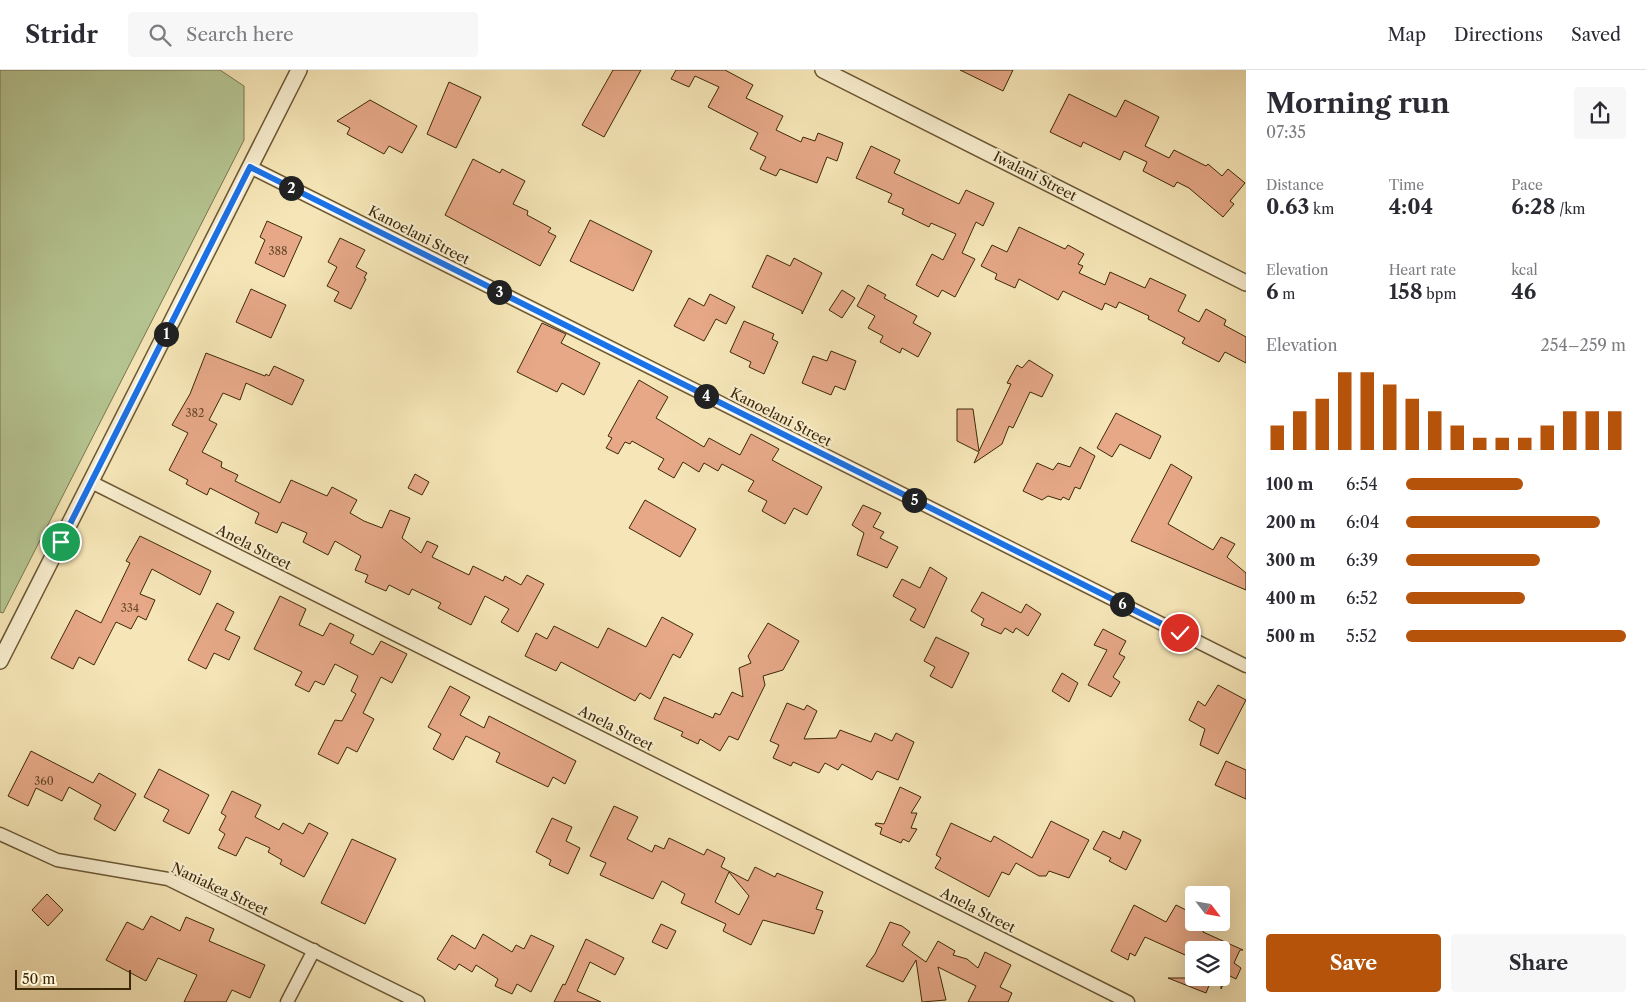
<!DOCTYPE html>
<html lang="en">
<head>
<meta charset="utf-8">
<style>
	:root { --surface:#fff; --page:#f7f7f7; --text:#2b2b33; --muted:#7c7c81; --line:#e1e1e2; --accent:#b45309 }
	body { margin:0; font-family:"Libre Caslon Text",serif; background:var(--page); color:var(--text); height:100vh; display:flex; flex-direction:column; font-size:19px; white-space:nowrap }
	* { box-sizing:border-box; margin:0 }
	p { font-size:16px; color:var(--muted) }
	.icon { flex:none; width:28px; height:28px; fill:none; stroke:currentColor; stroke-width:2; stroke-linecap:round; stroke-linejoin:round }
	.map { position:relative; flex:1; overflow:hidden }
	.drawer { display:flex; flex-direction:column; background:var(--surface); width:400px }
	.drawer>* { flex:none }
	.needle { width:32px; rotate:121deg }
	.controls { position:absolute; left:1185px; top:816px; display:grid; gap:10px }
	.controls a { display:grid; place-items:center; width:45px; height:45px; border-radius:5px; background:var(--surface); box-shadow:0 5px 20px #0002; font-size:25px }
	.scale { position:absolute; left:15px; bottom:12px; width:116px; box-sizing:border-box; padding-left:5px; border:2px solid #3d2808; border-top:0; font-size:14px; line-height:18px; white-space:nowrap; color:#3d2808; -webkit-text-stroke:4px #f9efd0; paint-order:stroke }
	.pin { position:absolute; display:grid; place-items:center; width:42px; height:42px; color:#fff; margin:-21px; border:2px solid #fff; border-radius:50%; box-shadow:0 1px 5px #0007 }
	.km { position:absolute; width:25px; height:25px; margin:-12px; border-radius:50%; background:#222; color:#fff; font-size:14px; line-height:25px; text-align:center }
	.round { display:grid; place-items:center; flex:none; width:52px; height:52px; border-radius:5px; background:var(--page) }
	.headline { display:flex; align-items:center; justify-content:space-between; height:85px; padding:0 20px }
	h1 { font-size:28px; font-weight:700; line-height:38px }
	.stats { display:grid; grid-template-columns:repeat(3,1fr); gap:8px; height:85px; padding:5px 20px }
	.stats div { display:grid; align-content:center }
	.stats b { font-size:21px; font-weight:700 }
	.stats small { font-size:14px; font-weight:400 }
	.stats p { font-size:14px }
	.chart { height:140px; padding:10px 20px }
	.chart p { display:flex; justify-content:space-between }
	.chart svg { width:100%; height:90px; margin-top:5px; stroke:var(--accent); stroke-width:6 }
	.action { display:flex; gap:10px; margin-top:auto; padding:10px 20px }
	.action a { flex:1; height:58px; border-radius:5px; background:var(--accent); color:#fff; font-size:20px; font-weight:700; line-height:58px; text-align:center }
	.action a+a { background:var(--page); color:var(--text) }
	ul { padding:0 20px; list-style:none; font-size:16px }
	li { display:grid; grid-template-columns:80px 60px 1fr; align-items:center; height:38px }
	li i { height:12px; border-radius:6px; background:var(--accent) }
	header { display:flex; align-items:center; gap:30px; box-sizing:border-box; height:70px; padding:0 25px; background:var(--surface); border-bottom:1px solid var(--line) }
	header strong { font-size:24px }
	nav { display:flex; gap:28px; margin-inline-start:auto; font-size:18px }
	.search { width:350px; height:45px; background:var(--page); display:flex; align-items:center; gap:12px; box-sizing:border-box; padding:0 18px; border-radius:5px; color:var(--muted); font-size:19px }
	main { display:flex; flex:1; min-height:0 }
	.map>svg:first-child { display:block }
</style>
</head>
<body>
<header>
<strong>Stridr</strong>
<div class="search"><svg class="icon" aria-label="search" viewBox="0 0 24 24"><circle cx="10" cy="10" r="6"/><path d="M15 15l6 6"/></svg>Search here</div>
<nav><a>Map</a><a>Directions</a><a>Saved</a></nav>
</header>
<main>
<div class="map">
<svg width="1246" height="932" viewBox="0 0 1246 932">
	<rect width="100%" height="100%" fill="#f6e6b7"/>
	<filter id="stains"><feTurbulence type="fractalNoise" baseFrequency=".004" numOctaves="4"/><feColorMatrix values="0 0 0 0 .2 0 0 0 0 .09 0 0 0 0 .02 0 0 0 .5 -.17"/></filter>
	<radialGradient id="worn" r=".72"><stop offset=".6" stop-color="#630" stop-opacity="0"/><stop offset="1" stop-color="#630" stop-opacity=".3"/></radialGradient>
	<!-- green -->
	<path fill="#b6c693" stroke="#7a774e" d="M0,0H220L244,16V70L3,543L0,542Z"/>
	<!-- building -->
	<path fill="#e6a887" stroke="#3d2808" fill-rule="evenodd" d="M613,0H641L604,67L582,55Z
		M676,0H725L753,15L746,28L783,46L776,60L801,72L803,67L815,71L818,63L843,73L837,91L827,87L817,113L780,99L776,106L760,99L766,87L750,79L758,63L708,37L719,17L695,6L689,17L671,9Z
		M960,0H1013L1003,21Z
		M449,12L481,27L456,78L427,64Z
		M1069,24L1116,47L1125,30L1159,47L1145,76L1169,88L1174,80L1206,96L1208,94L1222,106L1228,99L1245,113L1230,131L1234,134L1223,147L1189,118L1177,112L1174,117L1143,101L1147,92L1124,81L1120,90L1083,72L1081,77L1050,62Z
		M370,30L417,56L402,83L389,76L384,84L347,64L350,58L337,51Z
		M871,76L900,90L894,103L959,134L966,120L994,133L983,156L976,152L962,183L975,189L955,227L942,220L938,227L916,215L932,184L943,190L956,164L931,153L929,157L902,144L904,139L888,132L892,124L856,108Z
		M473,89L500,103L502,99L525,111L513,134L528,141L527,145L551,158L548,162L556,166L540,196L445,145Z
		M590,150L652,181L633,221L570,191Z
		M267,151L302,167L284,207L255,193L265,170L260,167Z
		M1019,157L1065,179L1068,175L1084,184L1078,194L1083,196L1079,203L1105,215L1110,202L1145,218L1150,208L1186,225L1178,241L1199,252L1206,239L1226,250L1224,255L1246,267V293L1225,282L1219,292L1182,273L1185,268L1148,249L1149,246L1119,232L1116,238L1105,233L1102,240L1063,221L1058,230L1019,209L1015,218L995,209L997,204L981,196L992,175L1007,182Z
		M340,168L365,180L356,197L367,203L364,208L366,209L351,239L334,231L339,222L327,216L337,197L328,192Z
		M767,185L790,196L794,188L822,203L802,244V241L752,217Z
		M868,215L886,225L884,228L917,246L913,253L931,263L918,287L902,278L900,283L880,272L883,266L868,258L875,246L857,236Z
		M251,219L286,235L271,268L236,252Z
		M842,220L855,228L842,248L829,240Z
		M710,224L735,237L726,254L716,249L704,271L674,256L689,228L704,236Z
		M744,251L774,264L772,269L778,272L764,304L749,297L751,292L730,282Z
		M542,253L566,264L561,273L600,293L584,325L562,313L557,322L517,302Z
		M831,281L856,291L845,320L835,316L831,325L802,313L813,286L827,291Z
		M206,283L265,306L266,304L269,306L274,296L304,310L292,335L246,313L240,330L223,323L209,350L217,354L202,382L222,392L221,397L238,405L235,411L280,433L291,410L327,426L332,417L357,430L350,443L364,451L382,458L390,440L410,448L402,468L421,483L427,471L438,476L432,487L469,505L473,496L503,511L505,506L521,515L527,505L544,514L518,562L501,552L509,539L485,526L471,555L438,538L441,533L412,519L409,525L389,515L386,521L365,512L368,505L355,500L361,486L335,471L328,485L303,472L307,463L282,452L277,463L255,453L259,443L210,418L207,425L186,414L188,410L169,400L188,363L172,355L190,324Z
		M1029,290L1053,305L1042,327L1030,322L1013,358L1009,356L1002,374L974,393L979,382L957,371V339H973L979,381L1011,314L1007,313L1017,295L1022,298Z
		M639,310L668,327L656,348L704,377L709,368L740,385L751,364L779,379L772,390L822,417L807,445L794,438L785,454L762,441L767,431L748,421L754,411L722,394L718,401L704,393L699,402L683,392L674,408L658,399L664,389L632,371L630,374L625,372L618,384L606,378L612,368L608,366Z
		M1116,343L1161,366L1150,389L1120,374L1112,387L1097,378Z
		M1080,377L1095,386L1080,419L1075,417L1069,430L1063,427L1061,430L1048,426L1042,430L1023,421L1037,393L1053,400L1058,393L1070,397Z
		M1171,394L1192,407L1168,454L1213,480L1221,467L1235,474L1227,487L1246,503V520L1131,471Z
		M415,404L429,412L422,425L408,418Z
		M645,430L696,459L680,487L629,458Z
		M863,435L881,443L873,457L884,462L880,468L898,477L887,498L857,485L864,463L852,455Z
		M140,466L211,501L200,525L152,499L140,524L155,530L146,550L138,546L131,559L116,552L94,595L79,587L73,599L51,588L76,540L101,553L130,493L126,491Z
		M930,497L947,508L924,558L910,550L916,539L893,526L902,509L920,518Z
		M982,522L1021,543L1026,534L1041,544L1028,566L1016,558L1013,563L1005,558L1001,564L981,555L984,549L971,541Z
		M280,526L306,539L299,555L323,566L330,553L354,565L350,573L373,585L381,571L407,584L392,613L381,607L363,643L374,649L357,682L347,677L338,694L318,684L335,650L342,651L356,624L351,621L358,606L335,594L324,615L315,611L309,622L295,615L302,602L254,579Z
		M217,533L234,542L225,560L240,567L229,590L214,583L206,599L188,590Z
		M662,547L693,564L680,588L673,584L650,629L640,623L635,631L561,592L556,601L525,586L536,563L547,569L554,556L598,578L608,558L646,577Z
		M768,553L799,571L783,600L763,606L765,615L738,670L729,666L720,681L700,669L698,674L681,666L683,662L654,649L664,627L713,648L715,643L720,645L732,622L743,627L739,598L751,593L748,586Z
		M1103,559L1126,571L1119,584L1125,587L1113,607L1120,612L1111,627L1088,615L1107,580L1094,575Z
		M936,567L969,583L952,618L930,606L935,597L924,591Z
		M1062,603L1078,613L1069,632L1052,621Z
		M1218,615L1246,630L1218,684L1200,675L1205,659L1189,650L1198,631L1205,636Z
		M450,616L470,627L460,645L484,658L489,646L576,691L565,714L553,707L548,717L496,692L500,683L466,666L453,690L433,679L441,664L428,657Z
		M787,633L804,640L807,635L817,641L804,669L836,668L840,660L871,672L875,663L892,671L896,663L914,672L898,710L877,701L872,710L842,694L838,700L825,693L819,703L793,692L791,696L773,688L779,675L770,671Z
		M31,681L93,713L99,703L136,724L115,761L94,749L101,735L69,717L62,731L36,718L28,736L8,726Z
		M1226,691L1246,700V729L1215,715Z
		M159,699L209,725L189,764L163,751L169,740L144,727Z
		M900,717L921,727L911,743H917L911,758L917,759L909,772L903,769L901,773L880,764L882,758L875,755L876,753L884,754Z
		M232,721L261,735L255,747L279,760L283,753L303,764L309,753L328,763L304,807L280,794L282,790L268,782L270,778L246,767L236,786L218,778L225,764L219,760L226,746L221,743Z
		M614,736L638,747L627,769L652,782L655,775L664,779L669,768L704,785L707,779L725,788L721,797L748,811L755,797L775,807L777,803L823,822L816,839L823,841L814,864L763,850L751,875L723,861L726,854L681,833L685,824L662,811L653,829L600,805L606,793L590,786ZM729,802L749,826L739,845L715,832Z
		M552,748L572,757L566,771L580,778L568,804L549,795L551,790L536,782Z
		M1051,751L1089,770L1069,808L1049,801L1046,806H1039L1016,793L1009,805L1002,802L989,827L935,798L941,788L936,785L951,753L991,772L994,766L1032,788Z
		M1103,761L1120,769L1123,761L1141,770L1126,800L1109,791L1111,788L1093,779Z
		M352,769L396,789L365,854L321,833Z
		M47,824L63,840L48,856L32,840Z
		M1134,835L1166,852L1176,835L1194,844V852H1207L1203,862L1243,880H1240L1234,893L1241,898L1236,909L1228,905L1221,919V880H1194V889L1145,867L1135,886L1130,883L1128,890L1111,881Z
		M151,846L180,861L186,847L214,859L209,871L265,895L250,928L232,920L226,932H184L197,905L158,888L146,911L106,890L127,852L143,860Z
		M890,852L902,856L910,862L902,875L926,892L938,871L955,881L953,885L967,889L978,898L985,882L1011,895L1000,917L1012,923L1008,932H968L976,916L938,897L946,930L922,932L916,890L903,912L866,896L875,884Z
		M661,854L676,861L667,879L652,872Z
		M483,864L512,882L516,875L524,879L531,865L554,876L531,922L517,914L512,924L495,916L498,909L476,895L472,902L459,894L455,900L437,889L452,865L475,879Z
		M586,869L624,888L615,905L590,892L577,921L601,932H554L563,914L565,915Z
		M1168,908H1212L1206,923Z"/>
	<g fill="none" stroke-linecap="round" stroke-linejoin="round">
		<!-- minor casing -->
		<g stroke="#6b5834" stroke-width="15">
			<path id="minor" d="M250,97L1246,596
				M91,412L1128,932
				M0,764L57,790L168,809L418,932
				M287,932L314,880"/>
		</g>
		<!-- tertiary casing -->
		<g stroke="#6b5834" stroke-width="18">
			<path id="tertiary" d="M823,0L1246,213
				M0,591L299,0"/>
		</g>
		<!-- minor -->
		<use href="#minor" stroke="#f9efd0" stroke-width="12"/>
		<!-- tertiary -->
		<use href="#tertiary" stroke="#f9efd0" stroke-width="15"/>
	</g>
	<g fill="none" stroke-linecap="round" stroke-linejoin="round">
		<!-- route casing -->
		<g stroke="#fff" stroke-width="10">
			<path id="route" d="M61,472L250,97L1180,563"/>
		</g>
		<!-- route -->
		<use href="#route" stroke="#1a73e8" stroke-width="6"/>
	</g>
	<g text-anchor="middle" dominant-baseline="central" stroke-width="4.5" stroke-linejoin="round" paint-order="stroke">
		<!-- number labels -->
		<g font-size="11" fill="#674828">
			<text x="278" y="181">388</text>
			<text x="195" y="343">382</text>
			<text x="130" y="538">334</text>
			<text x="44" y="711">360</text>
		</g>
		<!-- street labels -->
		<g font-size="14" fill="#3d2808" stroke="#f9efd0">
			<text transform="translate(1035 106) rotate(27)">Iwalani Street</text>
			<text transform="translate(419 165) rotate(27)">Kanoelani Street</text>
			<text transform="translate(781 347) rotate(27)">Kanoelani Street</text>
			<text transform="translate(254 477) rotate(27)">Anela Street</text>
			<text transform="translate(616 658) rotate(27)">Anela Street</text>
			<text transform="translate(220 819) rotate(25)">Naniakea Street</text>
			<text transform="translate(978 840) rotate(27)">Anela Street</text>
		</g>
	</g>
	<rect width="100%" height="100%" filter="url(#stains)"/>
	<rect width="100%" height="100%" fill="url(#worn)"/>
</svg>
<div class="controls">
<a><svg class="needle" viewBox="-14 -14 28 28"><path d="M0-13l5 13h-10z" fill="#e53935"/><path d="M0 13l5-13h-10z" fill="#7c7c81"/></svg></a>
<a><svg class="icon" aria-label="layers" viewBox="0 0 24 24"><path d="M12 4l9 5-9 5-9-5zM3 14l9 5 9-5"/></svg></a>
</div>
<div class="scale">50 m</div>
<div class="pin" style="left:61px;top:472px;background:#1e9e55"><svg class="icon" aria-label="arrive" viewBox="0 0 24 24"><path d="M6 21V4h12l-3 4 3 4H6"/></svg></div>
<div class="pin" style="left:1180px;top:563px;background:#d93025"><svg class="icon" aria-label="check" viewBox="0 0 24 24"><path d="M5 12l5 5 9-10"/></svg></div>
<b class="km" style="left:166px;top:264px">1</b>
<b class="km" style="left:291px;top:118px">2</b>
<b class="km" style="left:499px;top:222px">3</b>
<b class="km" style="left:706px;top:326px">4</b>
<b class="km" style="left:914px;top:430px">5</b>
<b class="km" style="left:1122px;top:534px">6</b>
</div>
<section class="drawer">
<div class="headline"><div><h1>Morning run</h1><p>07:35</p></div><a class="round"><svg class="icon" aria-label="share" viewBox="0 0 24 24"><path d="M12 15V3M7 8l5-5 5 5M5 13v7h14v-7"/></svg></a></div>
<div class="stats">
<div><p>Distance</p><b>0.63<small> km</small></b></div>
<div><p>Time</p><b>4:04</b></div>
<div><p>Pace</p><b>6:28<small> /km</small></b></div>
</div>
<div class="stats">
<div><p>Elevation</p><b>6<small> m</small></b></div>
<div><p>Heart rate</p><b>158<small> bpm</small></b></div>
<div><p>kcal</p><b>46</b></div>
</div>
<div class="chart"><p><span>Elevation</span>254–259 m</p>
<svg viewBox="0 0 160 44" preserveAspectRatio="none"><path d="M5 44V32M15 44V25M25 44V19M35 44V6M45 44V6M55 44V12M65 44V19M75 44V25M85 44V32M95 44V38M105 44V38M115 44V38M125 44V32M135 44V25M145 44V25M155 44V25"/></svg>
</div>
<ul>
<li><b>100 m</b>6:54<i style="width:53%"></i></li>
<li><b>200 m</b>6:04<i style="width:88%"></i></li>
<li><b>300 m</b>6:39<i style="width:61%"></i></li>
<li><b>400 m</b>6:52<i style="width:54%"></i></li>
<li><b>500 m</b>5:52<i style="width:100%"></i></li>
</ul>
<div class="action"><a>Save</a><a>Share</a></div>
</section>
</main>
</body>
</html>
